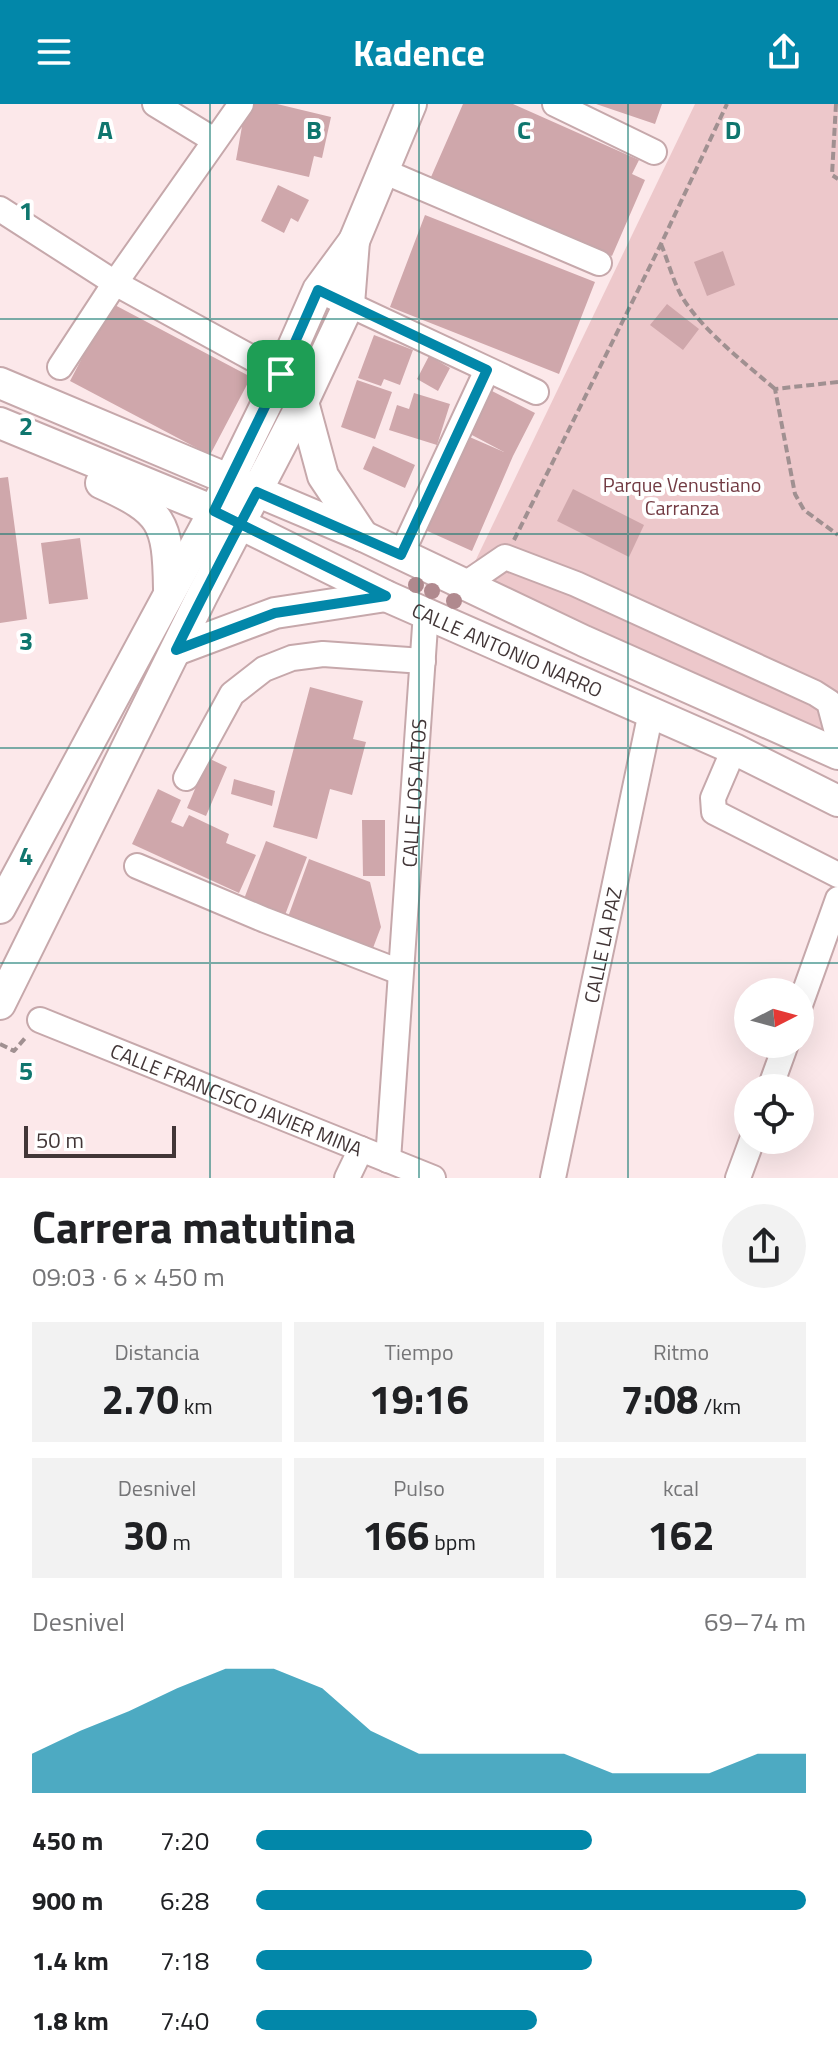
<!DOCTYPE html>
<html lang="es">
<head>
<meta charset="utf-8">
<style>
	:root { --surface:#fff; --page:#f2f2f2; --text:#202124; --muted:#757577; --accent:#0287a9 }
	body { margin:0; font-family:"Titillium Web",sans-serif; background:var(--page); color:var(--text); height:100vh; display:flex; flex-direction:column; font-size:30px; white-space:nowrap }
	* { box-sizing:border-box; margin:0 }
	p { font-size:26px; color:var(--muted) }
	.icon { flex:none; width:44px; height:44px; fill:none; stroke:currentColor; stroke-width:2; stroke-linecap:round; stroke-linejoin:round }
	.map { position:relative; height:1074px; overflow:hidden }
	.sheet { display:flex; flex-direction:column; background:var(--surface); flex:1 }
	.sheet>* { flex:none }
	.needle { width:52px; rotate:84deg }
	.tools { position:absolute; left:734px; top:874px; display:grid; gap:16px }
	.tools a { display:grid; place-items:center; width:80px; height:80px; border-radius:50%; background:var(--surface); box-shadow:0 8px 32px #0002; font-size:40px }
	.scale { position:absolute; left:24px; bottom:20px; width:152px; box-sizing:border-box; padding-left:8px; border:4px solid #423637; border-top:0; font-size:22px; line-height:28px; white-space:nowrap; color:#423637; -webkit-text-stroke:6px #fff; paint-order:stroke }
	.pin { position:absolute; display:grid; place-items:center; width:68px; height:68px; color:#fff; margin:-34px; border-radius:16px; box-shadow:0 4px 12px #0006 }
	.round { display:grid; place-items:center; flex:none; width:84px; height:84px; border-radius:42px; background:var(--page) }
	.summary { display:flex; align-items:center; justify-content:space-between; height:136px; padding:0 32px }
	h1 { font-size:44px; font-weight:700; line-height:60px }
	.metrics { display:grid; grid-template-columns:repeat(3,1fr); gap:12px; height:136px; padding:8px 32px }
	.metrics div { display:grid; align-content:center; border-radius:0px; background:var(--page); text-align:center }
	.metrics b { font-size:40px; font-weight:700 }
	.metrics small { font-size:22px; font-weight:400 }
	.metrics p { font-size:22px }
	.chart { height:224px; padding:16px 32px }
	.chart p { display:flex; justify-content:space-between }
	.chart svg { width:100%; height:144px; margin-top:8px; fill:var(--accent); opacity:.7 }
	ul { padding:0 32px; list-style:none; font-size:26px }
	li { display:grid; grid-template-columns:128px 96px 1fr; align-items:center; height:60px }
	li i { height:20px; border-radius:10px; background:var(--accent) }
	header { display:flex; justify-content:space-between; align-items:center; height:104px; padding:0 32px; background:var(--accent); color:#fff; font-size:36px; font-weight:700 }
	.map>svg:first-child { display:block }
</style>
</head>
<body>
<header><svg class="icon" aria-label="menu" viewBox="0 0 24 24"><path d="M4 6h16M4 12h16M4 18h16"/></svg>Kadence<svg class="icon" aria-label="share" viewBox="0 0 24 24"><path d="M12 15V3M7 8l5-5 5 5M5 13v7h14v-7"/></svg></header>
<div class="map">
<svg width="838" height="1074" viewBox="0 0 838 1074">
	<rect width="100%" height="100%" fill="#fce8ea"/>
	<!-- green -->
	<path fill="#edc8cb" d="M695,0H838V638L470,468Z"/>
	<!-- building -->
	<path fill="#cfa7ab" d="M246,0H277L331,13L322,54L314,52L309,73L236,56Z
		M463,0H513L639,56L632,70L645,76L612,152L431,73Z
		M596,0H662L655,20Z
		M278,81L309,96L298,118L291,114L284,129L261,117Z
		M425,111L595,178L559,270L390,203Z
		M723,147L735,181L707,192L694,158Z
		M111,199L251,273L210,351L70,277Z
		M667,200L699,225L683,246L650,221Z
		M374,231L413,246L400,281L384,275L381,282L358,274Z
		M429,252L450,264L438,287L417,275Z
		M357,276L392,288L375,335L341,323Z
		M492,287L535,309L513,352L472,447L423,425L465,331L504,348L470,330Z
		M414,289L450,300L437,341L389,326L397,301L409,305Z
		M373,342L415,361L405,384L363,365Z
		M8,373L27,515L0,519V374Z
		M573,385L644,421L629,453L557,417Z
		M80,434L88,495L49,500L41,439Z
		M310,583L363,597L353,635L366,638L352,691L330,685L317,735L273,723Z
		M208,654L227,663L206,712L187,704Z
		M234,675L275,687L272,702L231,690Z
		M158,685L181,696L171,718L183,723L189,711L229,730L226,739L256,751L239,789L132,740Z
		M362,716H385V772H363Z
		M266,737L307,753L285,811L244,795Z
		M309,755L370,778L381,823L373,844L288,813Z"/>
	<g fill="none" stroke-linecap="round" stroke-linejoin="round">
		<!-- minor casing -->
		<g stroke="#c6a8ab" stroke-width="28">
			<g id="minor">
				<path d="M155,0L214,36"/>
				<path d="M555,0L654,48"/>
				<path d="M383,67L599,159"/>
				<path d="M0,105L115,179L281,270"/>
				<path d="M318,186L536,288"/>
				<path d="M60,263L115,179L241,0"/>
				<path d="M401,451L487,266"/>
				<path d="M464,481L505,453L576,480L815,589L829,598L838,632"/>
				<path d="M734,645L713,694L714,708L838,771"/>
				<path d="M186,674L232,590L264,565L292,554L323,550L423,557"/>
				<path d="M137,762L265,816L400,868"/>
				<path d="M800,901L838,795"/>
				<path id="s1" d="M40,916L433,1074"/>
				<path d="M770,984L786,940"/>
				<path id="s2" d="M388,1056L426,508"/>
				<path d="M347,1074L361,1045"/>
				<path id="s3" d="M553,1074L651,608"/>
				<path d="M738,1074L752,1036"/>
			</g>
		</g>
		<!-- major casing -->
		<g stroke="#c6a8ab" stroke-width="34">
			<g id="major">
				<path d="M0,279L363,432L584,537L838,650"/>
				<path d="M303,298L323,372L363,432"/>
				<path id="s4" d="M0,319L214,407L386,492L734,645L838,697"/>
				<path d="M101,379C163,407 168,418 169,485"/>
				<path d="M176,546L275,509L386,492"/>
				<path d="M0,804L214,407L281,270L318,186L354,137L411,0"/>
				<path d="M0,900L202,492L303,298L349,200L354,137"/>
			</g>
		</g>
		<!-- path -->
		<path stroke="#a09091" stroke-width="4" stroke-dasharray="8 4" stroke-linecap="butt" d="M836,0L832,71L838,75
			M661,140C668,157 673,177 682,193C703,227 745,259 775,285
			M838,278L775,285L795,390L804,406L838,431
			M514,436L661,140L727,0
			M0,940L14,947L26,933"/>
		<!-- minor -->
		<use href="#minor" stroke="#fff" stroke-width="24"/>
		<!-- major -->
		<use href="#major" stroke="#fff" stroke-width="30"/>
	</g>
	<!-- trees -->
	<g fill="#b0898e">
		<circle cx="416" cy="481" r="8"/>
		<circle cx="432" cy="487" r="8"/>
		<circle cx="454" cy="497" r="8"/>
	</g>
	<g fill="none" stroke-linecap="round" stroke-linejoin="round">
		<!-- route casing -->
		<g stroke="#fff" stroke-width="16">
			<path id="route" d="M281,270L214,407L386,492L275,509L176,546C202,493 229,441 257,388L401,451L487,266L318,186L281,270"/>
		</g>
		<!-- route -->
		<use href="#route" stroke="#0287a9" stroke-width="10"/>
	</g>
	<!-- grid -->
	<path fill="none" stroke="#0f766e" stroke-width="2" stroke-opacity="0.55" d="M210,0V1074M419,0V1074M628,0V1074M0,215H838M0,430H838M0,644H838M0,859H838"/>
	<g text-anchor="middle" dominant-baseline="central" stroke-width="8" stroke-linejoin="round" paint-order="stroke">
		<!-- park labels -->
		<g font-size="20" fill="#723b43" stroke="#fff">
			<text x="682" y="380">Parque Venustiano<tspan x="682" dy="23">Carranza</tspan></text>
		</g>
		<!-- street labels -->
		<g font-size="20" fill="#423637" stroke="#fff">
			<text stroke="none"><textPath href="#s4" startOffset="556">CALLE ANTONIO NARRO</textPath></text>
			<text stroke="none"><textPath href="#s2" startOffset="368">CALLE LOS ALTOS</textPath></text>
			<text stroke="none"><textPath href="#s3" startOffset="238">CALLE LA PAZ</textPath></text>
			<text stroke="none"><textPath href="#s1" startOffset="212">CALLE FRANCISCO JAVIER MINA</textPath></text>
		</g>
	</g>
	<g font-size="26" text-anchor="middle" font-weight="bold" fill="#0f766e" stroke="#fff" stroke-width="8" stroke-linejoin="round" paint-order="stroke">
		<text x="105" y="35">A</text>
		<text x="314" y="35">B</text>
		<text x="524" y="35">C</text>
		<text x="733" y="35">D</text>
		<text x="26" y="116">1</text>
		<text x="26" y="331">2</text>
		<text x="26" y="546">3</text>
		<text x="26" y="761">4</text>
		<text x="26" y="976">5</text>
	</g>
</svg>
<div class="tools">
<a><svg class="needle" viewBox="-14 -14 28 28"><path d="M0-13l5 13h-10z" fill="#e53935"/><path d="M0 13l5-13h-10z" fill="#757577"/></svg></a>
<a><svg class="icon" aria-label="locate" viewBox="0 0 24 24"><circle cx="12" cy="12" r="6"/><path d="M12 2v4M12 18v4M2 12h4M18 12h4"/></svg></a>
</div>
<div class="scale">50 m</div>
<div class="pin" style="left:281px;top:270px;background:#1e9e55"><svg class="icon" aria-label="arrive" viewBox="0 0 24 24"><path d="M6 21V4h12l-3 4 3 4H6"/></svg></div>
</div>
<section class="sheet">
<div class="summary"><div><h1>Carrera matutina</h1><p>09:03 · 6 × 450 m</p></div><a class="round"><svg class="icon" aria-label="share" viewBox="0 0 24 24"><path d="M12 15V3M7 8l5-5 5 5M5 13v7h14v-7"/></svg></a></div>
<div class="metrics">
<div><p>Distancia</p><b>2.70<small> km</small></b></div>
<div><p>Tiempo</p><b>19:16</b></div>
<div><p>Ritmo</p><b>7:08<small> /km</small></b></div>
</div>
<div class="metrics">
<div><p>Desnivel</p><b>30<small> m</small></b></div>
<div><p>Pulso</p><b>166<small> bpm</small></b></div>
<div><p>kcal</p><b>162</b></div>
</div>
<div class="chart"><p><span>Desnivel</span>69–74 m</p>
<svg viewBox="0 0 160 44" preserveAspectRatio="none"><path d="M0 44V32L10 25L20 19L30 12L40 6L50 6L60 12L70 25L80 32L90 32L100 32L110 32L120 38L130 38L140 38L150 32L160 32V44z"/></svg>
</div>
<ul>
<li><b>450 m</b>7:20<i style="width:61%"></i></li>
<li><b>900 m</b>6:28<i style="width:100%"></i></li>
<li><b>1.4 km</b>7:18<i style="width:61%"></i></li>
<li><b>1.8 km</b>7:40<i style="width:51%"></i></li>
</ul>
</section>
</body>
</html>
